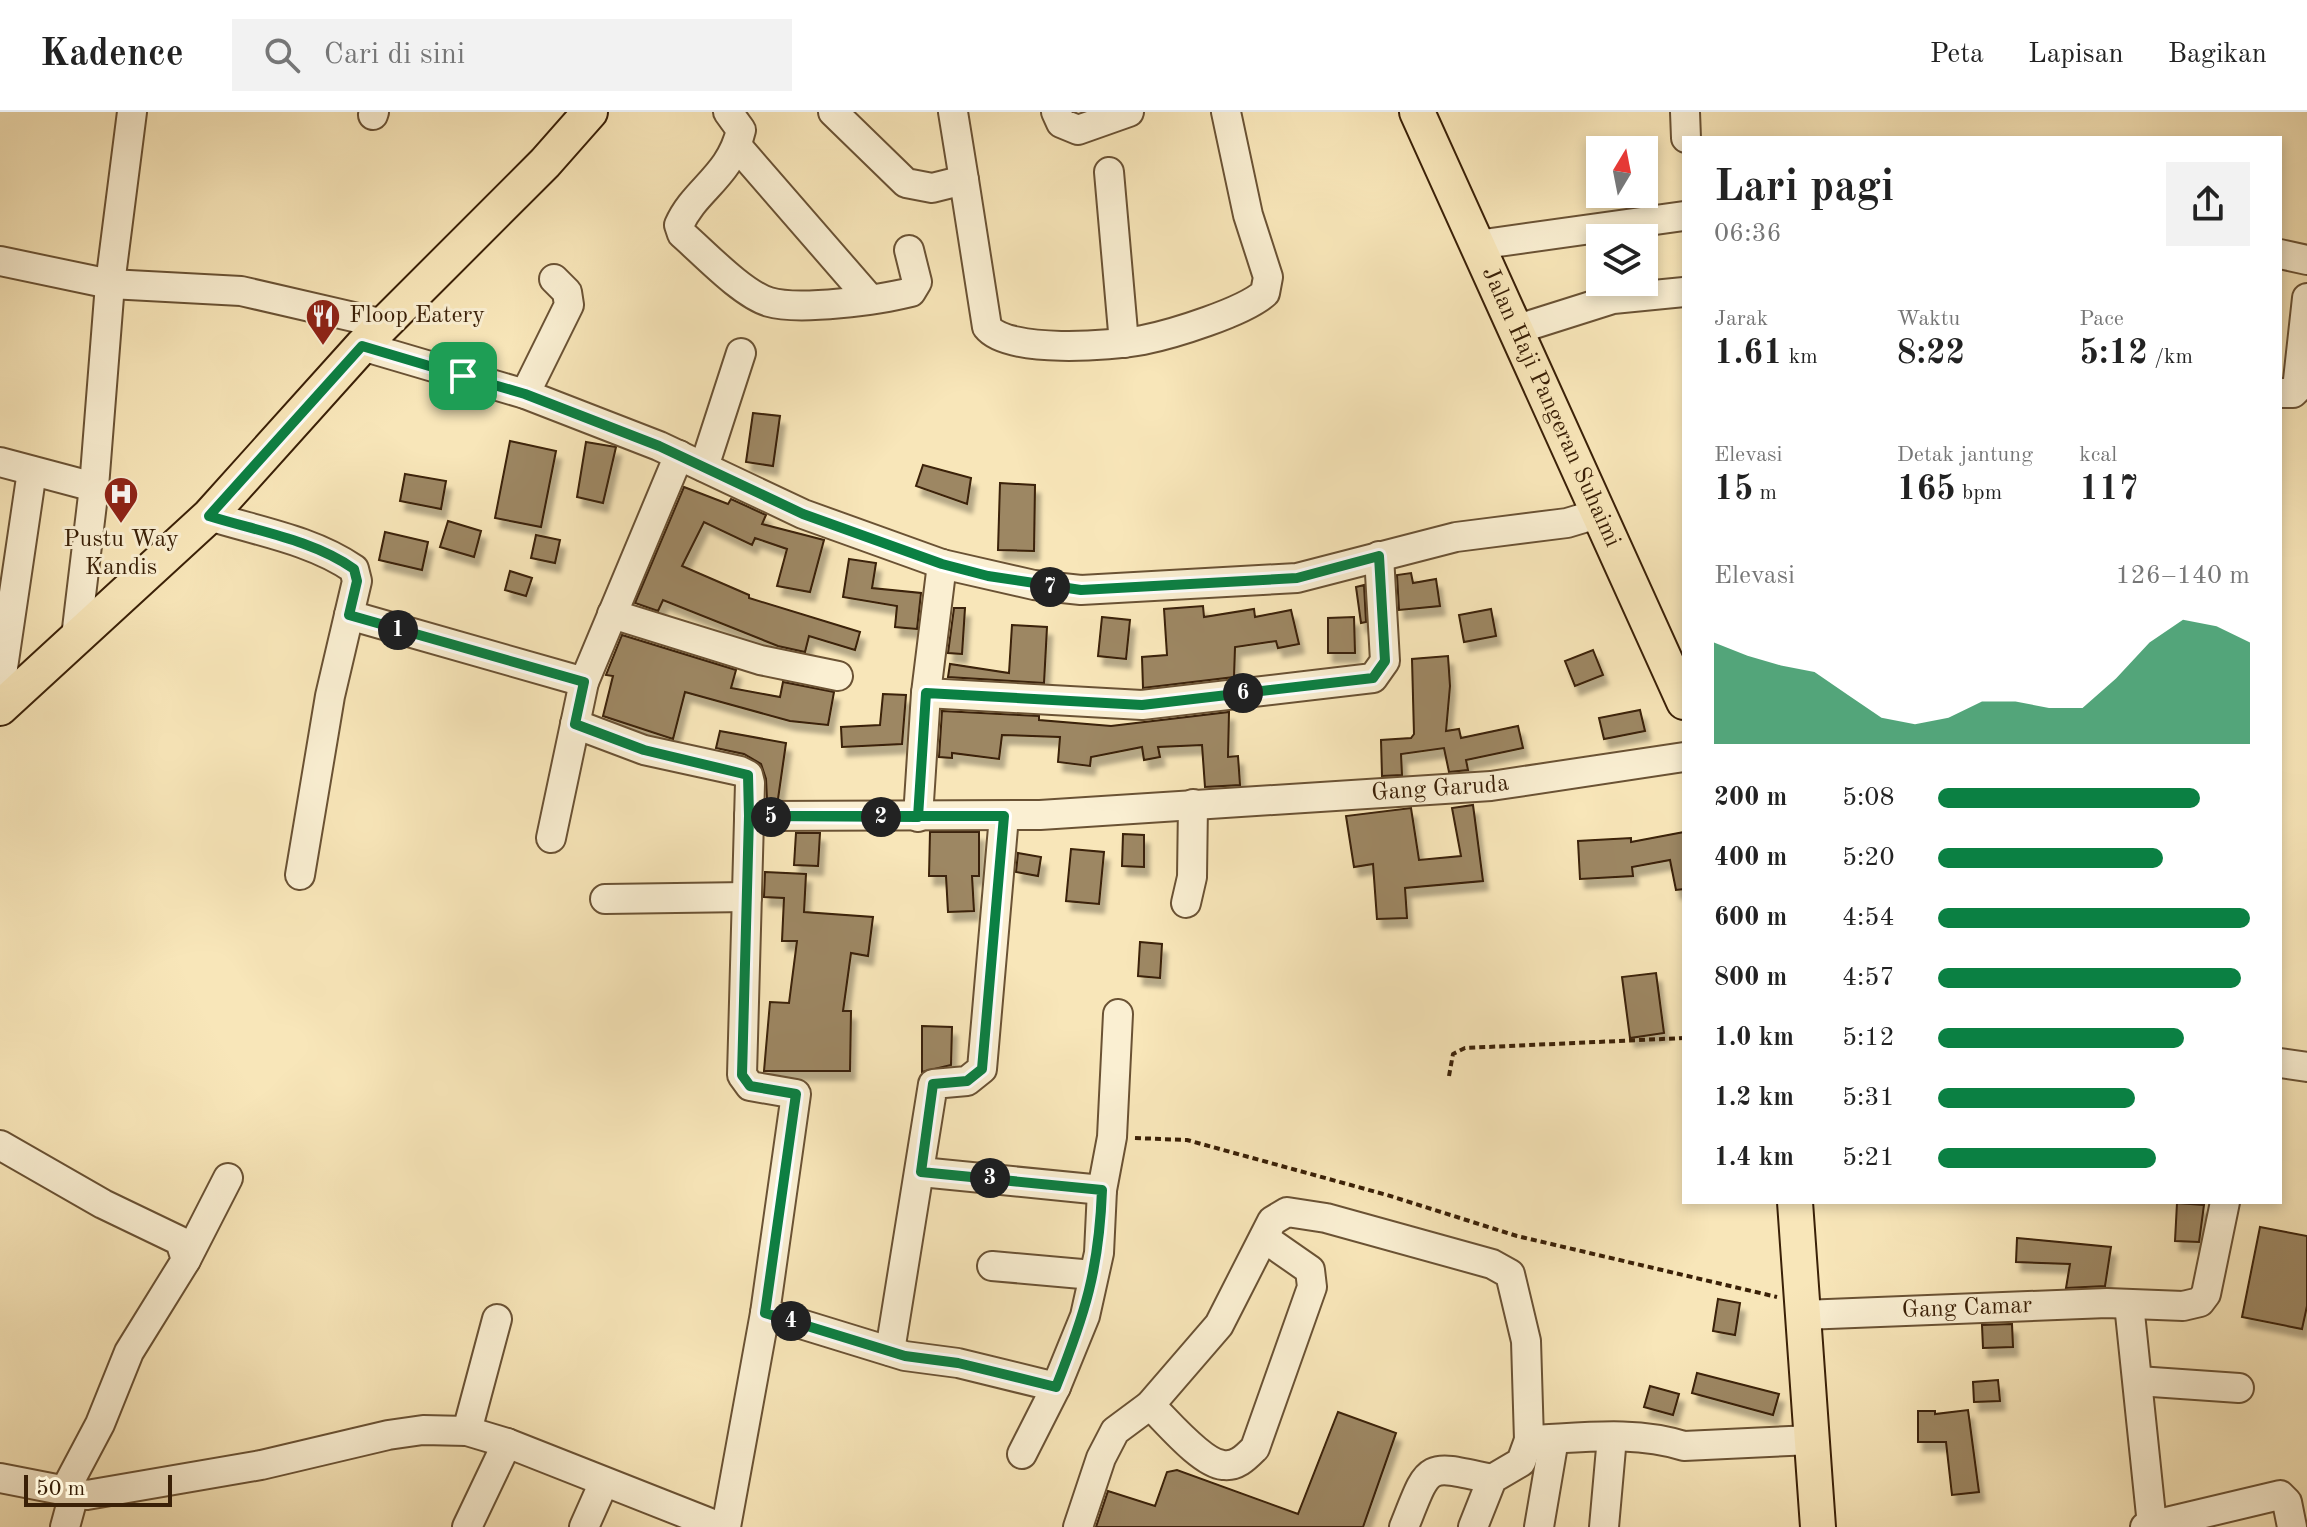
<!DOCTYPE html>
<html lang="id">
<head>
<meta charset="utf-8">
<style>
	:root { --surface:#fff; --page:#f2f2f2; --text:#222; --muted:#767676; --line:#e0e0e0; --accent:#0b8043 }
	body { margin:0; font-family:"Old Standard TT",serif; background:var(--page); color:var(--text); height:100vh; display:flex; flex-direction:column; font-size:30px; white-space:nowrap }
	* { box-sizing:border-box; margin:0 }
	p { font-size:26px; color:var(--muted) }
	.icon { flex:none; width:44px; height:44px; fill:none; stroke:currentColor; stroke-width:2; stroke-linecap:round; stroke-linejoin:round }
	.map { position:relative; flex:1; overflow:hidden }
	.side { position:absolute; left:1682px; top:24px; width:600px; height:1068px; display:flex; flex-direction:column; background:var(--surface); border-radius:0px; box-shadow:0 4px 12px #0003 }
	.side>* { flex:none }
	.needle { width:52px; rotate:10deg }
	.controls { position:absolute; left:1586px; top:24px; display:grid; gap:16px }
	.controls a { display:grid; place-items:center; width:72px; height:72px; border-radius:0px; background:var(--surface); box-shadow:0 4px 12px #0003; font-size:40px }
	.scale { position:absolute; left:24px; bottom:20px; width:148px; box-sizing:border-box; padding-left:8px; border:4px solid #3a2007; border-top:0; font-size:22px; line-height:28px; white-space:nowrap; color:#3a2007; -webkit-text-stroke:6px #faefd2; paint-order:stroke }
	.pin { position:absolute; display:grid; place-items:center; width:68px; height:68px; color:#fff; margin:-34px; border-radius:16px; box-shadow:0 4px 12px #0006 }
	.km { position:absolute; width:40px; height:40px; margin:-20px; border-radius:50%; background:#222; color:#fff; font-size:22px; line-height:40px; text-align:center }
	.round { display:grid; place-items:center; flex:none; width:84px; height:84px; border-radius:0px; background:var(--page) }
	.headline { display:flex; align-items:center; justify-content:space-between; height:136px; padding:0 32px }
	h1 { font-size:44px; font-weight:700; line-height:60px }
	.stats { display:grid; grid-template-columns:repeat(3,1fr); gap:12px; height:136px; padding:8px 32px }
	.stats div { display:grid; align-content:center }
	.stats b { font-size:34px; font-weight:700 }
	.stats small { font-size:22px; font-weight:400 }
	.stats p { font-size:22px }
	.chart { height:224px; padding:16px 32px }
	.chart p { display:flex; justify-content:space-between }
	.chart svg { width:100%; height:144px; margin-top:8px; fill:var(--accent); opacity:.7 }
	ul { padding:0 32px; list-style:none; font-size:26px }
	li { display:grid; grid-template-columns:128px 96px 1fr; align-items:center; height:60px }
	li i { height:20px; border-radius:10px; background:var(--accent) }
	header { display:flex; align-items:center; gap:48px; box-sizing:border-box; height:112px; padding:0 40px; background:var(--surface); border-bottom:2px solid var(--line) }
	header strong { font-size:38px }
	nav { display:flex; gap:44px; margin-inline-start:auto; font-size:28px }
	.search { width:560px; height:72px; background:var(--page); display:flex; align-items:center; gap:20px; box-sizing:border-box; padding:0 28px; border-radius:0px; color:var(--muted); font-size:30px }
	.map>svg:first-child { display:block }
</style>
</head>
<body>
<header>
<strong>Kadence</strong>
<div class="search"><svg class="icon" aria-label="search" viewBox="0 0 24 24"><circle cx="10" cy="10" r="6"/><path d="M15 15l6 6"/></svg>Cari di sini</div>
<nav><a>Peta</a><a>Lapisan</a><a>Bagikan</a></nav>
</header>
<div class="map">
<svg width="2307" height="1415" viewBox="0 0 2307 1415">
	<defs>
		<filter id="shadow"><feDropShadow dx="5" dy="9" stdDeviation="2" flood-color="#0004"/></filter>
	</defs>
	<rect width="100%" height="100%" fill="#f8e6b9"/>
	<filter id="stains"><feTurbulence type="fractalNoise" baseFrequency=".0025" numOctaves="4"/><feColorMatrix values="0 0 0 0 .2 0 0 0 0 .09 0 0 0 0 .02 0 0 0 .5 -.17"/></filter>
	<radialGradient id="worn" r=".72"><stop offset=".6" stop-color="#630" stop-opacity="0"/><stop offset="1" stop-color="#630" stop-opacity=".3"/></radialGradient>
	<!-- building -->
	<path fill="#9d8764" stroke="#3a2007" stroke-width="2" filter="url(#shadow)" d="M753,301L780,304L773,354L746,350Z
		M510,329L556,339L541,415L495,406Z
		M586,330L616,335L603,391L577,385Z
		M923,353L971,366L967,392L916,374Z
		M405,362L446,369L441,397L400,389Z
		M1000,371L1035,373L1034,439L998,438Z
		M684,375L728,392L731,387L766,403L762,412L824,428L810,480L777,474L787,437L755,426L752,433L704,410L682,454L749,483V486L860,520L855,538L809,524L805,540L778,534L663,488L658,499L635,491Z
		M448,409L481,419L474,445L440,435Z
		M385,420L428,430L422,458L379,448Z
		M536,423L560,428L555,451L531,446Z
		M849,447L876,451L872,476L921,481L917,517L895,515L897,494L843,485Z
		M510,459L532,466L526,484L505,478Z
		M1411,461L1413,471L1436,467L1440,494L1399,498L1397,463Z
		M1364,473L1366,510L1361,511L1356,475Z
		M1203,494L1204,505L1254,497L1255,505L1291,498L1299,532L1278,536L1276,529L1235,535L1234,565L1143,576L1142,545L1167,543L1164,497Z
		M954,496H965L962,542L948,541Z
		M1491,497L1496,524L1464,530L1459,503Z
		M1102,505L1130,508L1126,547L1098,544Z
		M1354,505L1355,541H1328V506Z
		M1012,513L1047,515L1044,571L948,565L950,552L1009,561Z
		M622,523L736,558L731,576L780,585L783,570L834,580L828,613L790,609L685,580L673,627L603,604L613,564L606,563Z
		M1593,538L1603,563L1575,574L1565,549Z
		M1448,544L1450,574L1446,619L1459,617L1461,626L1518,614L1523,636L1466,648L1468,658L1449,660L1444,636L1401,642L1402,663L1382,664L1381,628L1411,626L1414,622L1412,547Z
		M883,582L906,583L902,632L842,635L841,615L880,613Z
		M1640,598L1645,619L1604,627L1599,606Z
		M942,599L1039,604V608L1111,614L1229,600L1228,645L1238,644L1240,673L1205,675L1202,633L1158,635L1160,645L1144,648L1142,635L1091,645L1090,654L1058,650L1060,625L1002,623L999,647L952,641V646L939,645Z
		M720,619L786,631L778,687H767L766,667L761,652L744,642L716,636Z
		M1473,693L1483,769L1405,776L1407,806L1377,807L1373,752L1354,755L1346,704L1411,696L1419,748L1461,744L1452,696Z
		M930,720H979V764H972L974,799L948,800L946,764H929Z
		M1684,720V777L1676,778L1670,748L1632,755L1633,764L1580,767L1578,729L1631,726V730Z
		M796,721H820L818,754L794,753Z
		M1123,722L1144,723V755L1122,754Z
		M1071,737L1104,740L1099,792L1066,789Z
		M1018,741L1041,745L1038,764L1016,760Z
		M765,760L806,762L804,800L873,805L868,844L851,841L843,899H851L850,959H764L770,890L789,891L797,829H782L784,786L764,785Z
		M1140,830L1162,832L1160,866L1138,864Z
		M1656,861L1664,921L1630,926L1622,865Z
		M922,914L952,915L951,953L922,960Z
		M2177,1091L2204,1093L2199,1130L2175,1129Z
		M2260,1115L2307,1124V1194L2302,1217L2242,1205Z
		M2017,1126L2111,1135L2105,1174L2066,1176L2070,1152L2016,1150Z
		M1718,1187L1740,1191L1735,1223L1713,1219Z
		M2012,1212L2013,1235L1983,1236L1982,1213Z
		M1697,1261L1779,1282L1773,1303L1692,1281Z
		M1998,1268L2000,1289L1974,1290L1973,1270Z
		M1650,1274L1679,1282L1673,1303L1644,1295Z
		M1968,1298L1979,1380L1952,1383L1946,1330H1918V1299H1935V1302Z
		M1338,1300L1396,1321L1363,1415H1096L1108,1379L1155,1394L1167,1360L1177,1358L1298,1402Z"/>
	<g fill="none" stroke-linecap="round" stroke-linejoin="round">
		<!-- minor casing -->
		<g stroke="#6a5234" stroke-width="32">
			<g id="minor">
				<path d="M728,0L741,18C730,65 695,77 679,113L682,122C704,141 742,182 769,190C799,199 880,188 911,180L917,170L909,138"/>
				<path d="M833,0L906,71L932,76L964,68L987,215C1008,242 1111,234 1143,228C1173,222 1244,200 1265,181L1268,165L1248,103L1226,0"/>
				<path d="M953,0L964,68"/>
				<path d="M1056,0L1061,11L1078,18L1129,0"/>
				<path d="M1685,0L1686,26"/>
				<path d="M373,3L374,0"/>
				<path d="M737,34L869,186"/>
				<path d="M1109,60L1124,231"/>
				<path d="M1477,133L1684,104"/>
				<path d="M2280,142L2307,148"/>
				<path d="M0,149L110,172L241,179L384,212"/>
				<path d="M1515,218L1613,187L1684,180"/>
				<path d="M362,234L525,282L659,334L803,402L942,452L1034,473L1081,478L1297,466L1456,425L1567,411L1597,402"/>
				<path d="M2280,281H2293L2297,277L2307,186"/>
				<path d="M525,282L569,193L567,180L554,167"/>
				<path d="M0,350L94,375"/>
				<path d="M704,355L741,241"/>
				<path d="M209,404C257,419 312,428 354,457L357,469L349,503L584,570L679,343"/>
				<path d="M612,502L760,548L838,564"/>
				<path d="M76,525L94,375L110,172L132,0"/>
				<path d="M0,576L32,359"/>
				<path d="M926,581L1142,593L1373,566L1385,549L1379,444"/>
				<path d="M575,612L644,638L740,659L748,663L750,671L742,963L750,974L796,982L765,1201L726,1415"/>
				<path id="s1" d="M749,704L1040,703L1491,674L1684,645"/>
				<path d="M918,705L926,581L942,452"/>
				<path d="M551,726L584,570"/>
				<path d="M300,763L330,584L349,503"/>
				<path d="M605,787L747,785"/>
				<path d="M1186,791L1192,765L1193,692"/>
				<path d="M2280,951L2307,955"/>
				<path d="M0,1033L103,1092L180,1129L186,1148L129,1240L100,1312L64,1380"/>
				<path d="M921,1060L1102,1078"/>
				<path d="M186,1148L228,1066"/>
				<path d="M992,1154L1093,1163"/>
				<path d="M2129,1192L2152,1413"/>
				<path d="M765,1201L905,1244L958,1251L1056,1275L1085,1204L1099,1141L1102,1078L1112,1025L1118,902"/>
				<path id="s2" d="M1803,1203L2107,1191L2183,1194L2200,1190L2206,1182L2225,1090"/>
				<path d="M890,1239L933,972L967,969L982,957L1004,704"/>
				<path d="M2138,1269L2239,1276"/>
				<path d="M1150,1293C1166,1308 1201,1351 1223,1353C1237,1355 1246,1345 1255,1336L1312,1175L1310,1158L1264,1126"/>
				<path d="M467,1319L497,1207"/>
				<path d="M1022,1342L1056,1275"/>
				<path d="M0,1366L87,1383L261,1353L388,1323L423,1318L467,1319L507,1331L720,1415"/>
				<path d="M65,1415L74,1382"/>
				<path d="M467,1415L507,1331"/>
				<path d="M584,1415L604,1370"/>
				<path d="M1078,1415L1101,1346L1115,1319L1150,1293L1219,1213L1272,1109L1287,1100L1326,1106L1492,1152L1510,1162L1526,1229L1529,1328"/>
				<path d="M1404,1415C1430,1350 1424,1352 1492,1367"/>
				<path d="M1473,1415L1492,1367L1521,1350L1529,1328C1580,1326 1635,1318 1684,1334L1812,1328"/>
				<path d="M1539,1415L1554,1327"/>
				<path d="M1604,1415L1612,1325"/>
				<path d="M2145,1415L2280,1383L2287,1390L2292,1415"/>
			</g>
		</g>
		<!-- major casing -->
		<g stroke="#3a2007" stroke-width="38">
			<g id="major">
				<path id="s3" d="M1417,0L1684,590"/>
				<path d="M0,596L209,404L362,234L545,51L590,0"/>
				<path d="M1795,1090L1818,1415"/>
			</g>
		</g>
		<!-- path -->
		<path stroke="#3a2007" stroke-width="4" stroke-dasharray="6 4" stroke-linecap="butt" d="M1449,964L1453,942L1465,936L1684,926
			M1135,1026L1187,1028L1387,1083L1517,1124L1777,1185"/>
		<!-- minor -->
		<use href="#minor" stroke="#faefd2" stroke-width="28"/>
		<!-- major -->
		<use href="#major" stroke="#f8e6b9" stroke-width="34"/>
	</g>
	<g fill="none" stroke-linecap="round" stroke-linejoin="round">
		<!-- route casing -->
		<g stroke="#fff" stroke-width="16">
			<path id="route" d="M463,264L362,234L209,404C257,419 313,428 354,457L357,469L349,503L584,570L575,612L644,638L748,663L749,704H1004L982,957L967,969L933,972L921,1060L1102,1078C1099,1158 1085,1202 1056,1275L958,1251L905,1244L765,1201L796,982L750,974L742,963L749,704L918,705L926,581L1142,593L1373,566L1385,549L1379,444L1297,466L1081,478L988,464L942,452L803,402L659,334L525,282L463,264"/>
		</g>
		<!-- route -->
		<use href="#route" stroke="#0b8043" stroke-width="10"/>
	</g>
	<!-- icons -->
	<defs>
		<g id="restaurant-pin" transform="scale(1.8)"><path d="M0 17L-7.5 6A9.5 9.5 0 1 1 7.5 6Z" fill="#8f2418" stroke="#faefd2"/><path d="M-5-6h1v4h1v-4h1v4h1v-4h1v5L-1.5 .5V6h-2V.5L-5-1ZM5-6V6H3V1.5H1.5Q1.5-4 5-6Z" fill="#fff"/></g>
		<g id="hospital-pin" transform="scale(1.8)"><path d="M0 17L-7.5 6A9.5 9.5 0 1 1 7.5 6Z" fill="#8f2418" stroke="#faefd2"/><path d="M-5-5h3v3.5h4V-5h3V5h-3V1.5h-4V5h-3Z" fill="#fff"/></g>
	</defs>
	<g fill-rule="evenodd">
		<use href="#restaurant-pin" x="323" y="204"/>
		<use href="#hospital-pin" x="121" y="382"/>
	</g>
	<g text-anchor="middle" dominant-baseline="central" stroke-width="6" stroke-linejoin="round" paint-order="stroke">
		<!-- poi labels -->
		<g font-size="24" fill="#3a2007" stroke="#faefd2" text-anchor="start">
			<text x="349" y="204">Floop Eatery</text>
			<text x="121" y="428" text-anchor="middle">Pustu Way<tspan x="121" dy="28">Kandis</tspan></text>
		</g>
		<!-- street labels -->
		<g font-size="24" fill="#3a2007" stroke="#faefd2">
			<text stroke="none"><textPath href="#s3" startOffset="324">Jalan Haji Pangeran Suhaimi</textPath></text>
			<text stroke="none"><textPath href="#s1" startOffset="692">Gang Garuda</textPath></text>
			<text stroke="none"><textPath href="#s2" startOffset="164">Gang Camar</textPath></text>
		</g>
	</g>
	<rect width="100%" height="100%" filter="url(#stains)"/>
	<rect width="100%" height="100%" fill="url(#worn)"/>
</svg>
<div class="controls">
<a><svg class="needle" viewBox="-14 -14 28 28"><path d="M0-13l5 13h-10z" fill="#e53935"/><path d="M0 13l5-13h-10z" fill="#767676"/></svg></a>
<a><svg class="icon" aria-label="layers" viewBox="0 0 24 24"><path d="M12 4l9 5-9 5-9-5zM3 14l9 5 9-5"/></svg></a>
</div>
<div class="scale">50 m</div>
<div class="pin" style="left:463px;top:264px;background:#1e9e55"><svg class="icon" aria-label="arrive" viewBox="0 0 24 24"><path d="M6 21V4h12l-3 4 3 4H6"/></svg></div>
<b class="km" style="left:398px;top:518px">1</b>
<b class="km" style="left:881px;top:705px">2</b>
<b class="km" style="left:990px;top:1066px">3</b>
<b class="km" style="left:791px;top:1209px">4</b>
<b class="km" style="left:771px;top:705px">5</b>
<b class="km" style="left:1243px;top:581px">6</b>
<b class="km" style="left:1050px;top:475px">7</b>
<section class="side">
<div class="headline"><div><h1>Lari pagi</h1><p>06:36</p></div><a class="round"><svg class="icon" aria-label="share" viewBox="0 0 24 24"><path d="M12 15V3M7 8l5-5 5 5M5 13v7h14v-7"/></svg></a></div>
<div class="stats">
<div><p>Jarak</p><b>1.61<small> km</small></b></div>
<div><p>Waktu</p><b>8:22</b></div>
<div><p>Pace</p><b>5:12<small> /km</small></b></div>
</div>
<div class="stats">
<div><p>Elevasi</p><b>15<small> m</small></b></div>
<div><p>Detak jantung</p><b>165<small> bpm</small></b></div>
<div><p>kcal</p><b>117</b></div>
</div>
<div class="chart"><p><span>Elevasi</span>126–140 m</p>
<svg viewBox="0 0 160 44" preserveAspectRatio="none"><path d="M0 44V13L10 17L20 20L30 22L40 29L50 36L60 38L70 36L80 31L90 31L100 33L110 33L120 24L130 13L140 6L150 8L160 13V44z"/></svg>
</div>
<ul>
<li><b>200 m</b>5:08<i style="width:84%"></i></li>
<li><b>400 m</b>5:20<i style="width:72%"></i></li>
<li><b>600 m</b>4:54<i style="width:100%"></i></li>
<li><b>800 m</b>4:57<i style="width:97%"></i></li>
<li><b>1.0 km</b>5:12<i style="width:79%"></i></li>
<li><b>1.2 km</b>5:31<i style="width:63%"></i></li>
<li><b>1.4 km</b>5:21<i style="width:70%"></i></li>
</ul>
</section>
</div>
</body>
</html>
